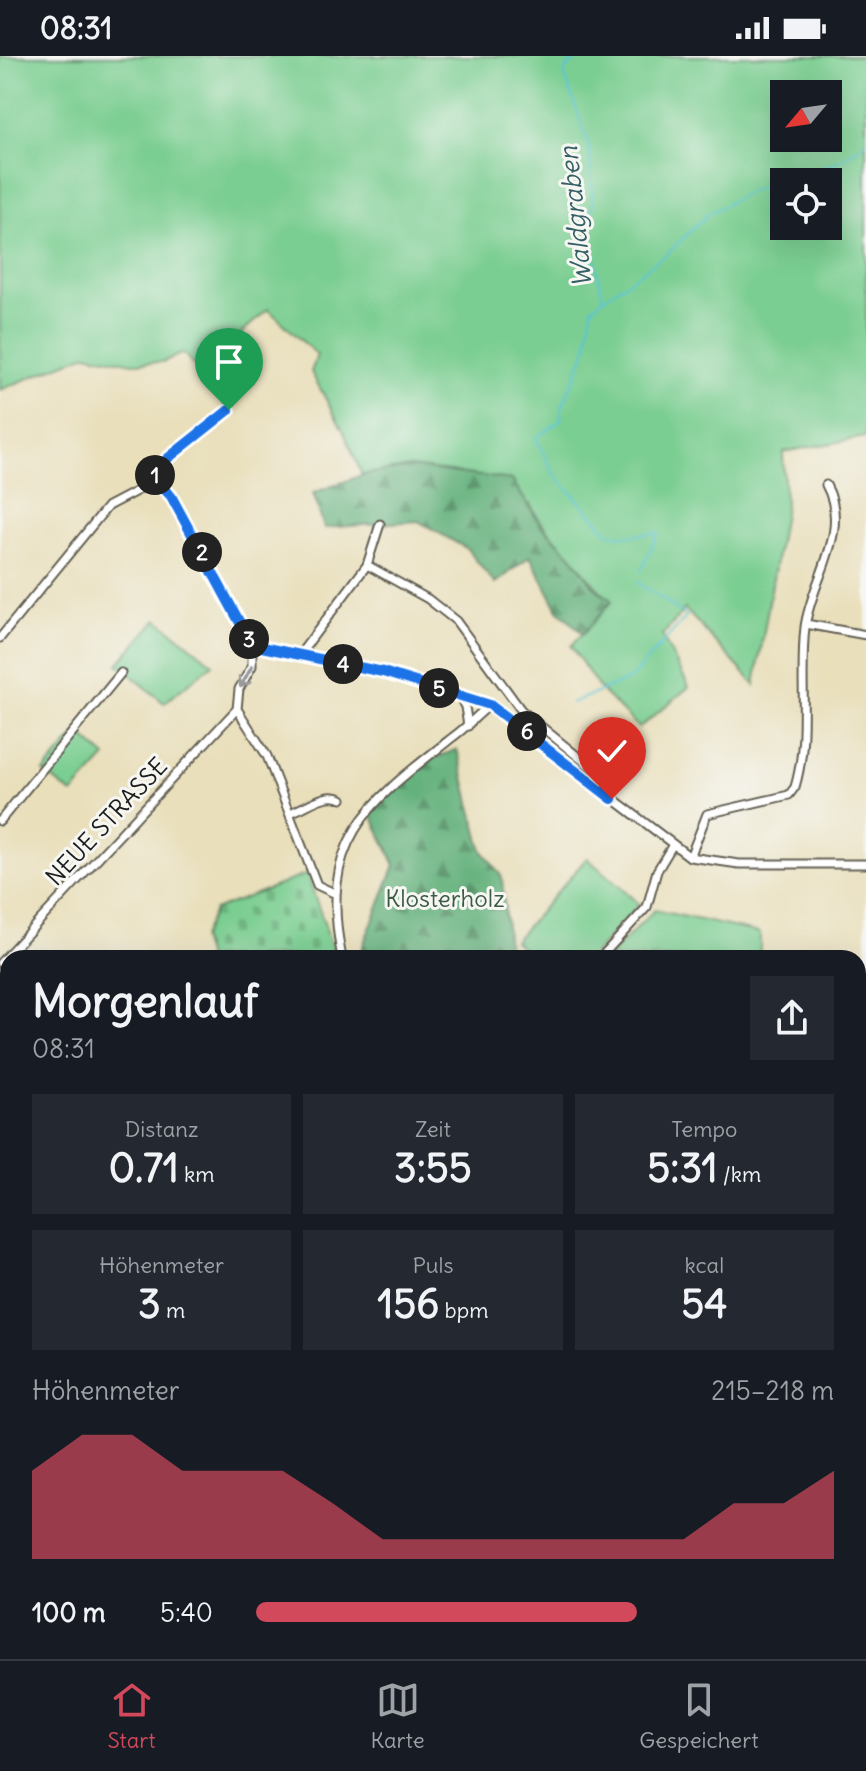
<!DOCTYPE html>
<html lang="de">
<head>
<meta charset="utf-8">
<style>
	:root { --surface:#171b24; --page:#242831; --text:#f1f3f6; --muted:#9ea1a6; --line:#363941; --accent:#d1495b }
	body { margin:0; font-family:Delius,sans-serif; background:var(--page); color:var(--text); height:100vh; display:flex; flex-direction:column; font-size:30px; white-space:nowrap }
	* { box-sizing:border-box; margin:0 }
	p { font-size:26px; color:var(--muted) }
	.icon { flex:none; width:44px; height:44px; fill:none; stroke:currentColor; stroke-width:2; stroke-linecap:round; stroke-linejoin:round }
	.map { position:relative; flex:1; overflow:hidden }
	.sheet { position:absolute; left:0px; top:894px; width:866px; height:710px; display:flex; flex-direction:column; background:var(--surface); border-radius:24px 24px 0 0; box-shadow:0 8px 32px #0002 }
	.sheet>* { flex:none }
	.needle { width:52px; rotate:241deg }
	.controls { position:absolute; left:770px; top:24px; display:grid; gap:16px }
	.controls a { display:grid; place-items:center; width:72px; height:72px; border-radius:0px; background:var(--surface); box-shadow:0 8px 32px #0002; font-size:40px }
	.pin { position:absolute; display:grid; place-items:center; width:68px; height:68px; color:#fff; margin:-82px -34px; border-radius:50% 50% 50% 0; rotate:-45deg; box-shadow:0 0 8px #0007 }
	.pin .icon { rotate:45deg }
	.km { position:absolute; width:40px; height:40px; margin:-20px; border-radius:50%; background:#222; color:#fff; font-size:22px; line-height:40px; text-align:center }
	.round { display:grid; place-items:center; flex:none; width:84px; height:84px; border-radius:0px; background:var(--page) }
	.head { display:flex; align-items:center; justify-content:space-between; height:136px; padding:0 32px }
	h1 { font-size:44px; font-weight:700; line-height:60px }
	.figures { display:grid; grid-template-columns:repeat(3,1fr); gap:12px; height:136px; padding:8px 32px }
	.figures div { display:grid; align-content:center; border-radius:0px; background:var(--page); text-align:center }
	.figures b { font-size:40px; font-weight:700 }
	.figures small { font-size:22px; font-weight:400 }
	.figures p { font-size:22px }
	.chart { height:224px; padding:16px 32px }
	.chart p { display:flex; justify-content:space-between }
	.chart svg { width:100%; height:144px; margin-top:8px; fill:var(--accent); opacity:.7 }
	ul { padding:0 32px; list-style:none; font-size:26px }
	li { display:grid; grid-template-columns:128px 96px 1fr; align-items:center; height:60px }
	li i { height:20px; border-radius:10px; background:var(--accent) }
	.status { display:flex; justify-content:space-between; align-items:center; height:56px; padding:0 40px; background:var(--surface); direction:ltr }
	.status svg { height:22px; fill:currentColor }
	.dock { display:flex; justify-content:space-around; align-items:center; height:112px; border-top:2px solid var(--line); background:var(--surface); font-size:22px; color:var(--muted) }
	.dock a { display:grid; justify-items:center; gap:4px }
	.dock .active { color:var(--accent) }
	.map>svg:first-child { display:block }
</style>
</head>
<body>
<div class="status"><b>08:31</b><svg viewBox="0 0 49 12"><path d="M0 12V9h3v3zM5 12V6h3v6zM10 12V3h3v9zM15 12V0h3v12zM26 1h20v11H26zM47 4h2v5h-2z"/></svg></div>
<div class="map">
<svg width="866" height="1603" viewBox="0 0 866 1603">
	<defs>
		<pattern id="forest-firs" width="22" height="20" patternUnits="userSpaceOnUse" patternTransform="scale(2)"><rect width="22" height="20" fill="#63b17b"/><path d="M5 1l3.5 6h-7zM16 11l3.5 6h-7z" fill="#518f64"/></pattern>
		<pattern id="cemetery-stones" width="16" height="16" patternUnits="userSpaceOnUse" patternTransform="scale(2)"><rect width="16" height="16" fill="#7ace91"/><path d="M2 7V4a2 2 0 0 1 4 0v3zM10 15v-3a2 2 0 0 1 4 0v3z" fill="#69b07c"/></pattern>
	</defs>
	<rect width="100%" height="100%" fill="#f6f6f2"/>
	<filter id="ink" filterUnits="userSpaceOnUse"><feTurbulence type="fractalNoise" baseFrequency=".0125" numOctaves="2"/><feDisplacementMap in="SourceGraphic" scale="16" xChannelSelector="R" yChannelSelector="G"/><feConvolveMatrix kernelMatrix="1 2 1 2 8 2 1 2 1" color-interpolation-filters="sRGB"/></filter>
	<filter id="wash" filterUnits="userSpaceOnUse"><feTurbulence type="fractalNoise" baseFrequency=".006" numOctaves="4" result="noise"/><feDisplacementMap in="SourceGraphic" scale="32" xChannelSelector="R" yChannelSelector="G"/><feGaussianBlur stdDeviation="1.8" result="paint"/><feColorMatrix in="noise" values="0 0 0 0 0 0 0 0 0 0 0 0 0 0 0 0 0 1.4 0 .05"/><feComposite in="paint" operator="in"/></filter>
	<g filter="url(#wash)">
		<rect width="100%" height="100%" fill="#e9dfbb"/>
		<!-- green -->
		<path fill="#7ace91" stroke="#4b7556" stroke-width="2" fill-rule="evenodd" d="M0,0H866V381L783,396L785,451L755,629L685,553L662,580L689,631L639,672L599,632L571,590L612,545C593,531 585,514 569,498C554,481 540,468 530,448L411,411L362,419L344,376L311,316L317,299L268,253L224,293L192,309L184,297L162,306L133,307L87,298L0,334ZM784,38H828V82H784ZM784,126H828V170H784Z
			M157,563L213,608L164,647L118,608Z
			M78,676L106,701L72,738L44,716Z
			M587,802L639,848L591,902H533L514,885Z
			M654,854L760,877V902H608Z
			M11,1596H288V1603H14Z"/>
		<!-- forest -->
		<path fill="url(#forest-firs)" stroke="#40664c" stroke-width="2" d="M411,411L512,424L541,469L572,500L595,532L612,545L583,578L558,554L530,500L495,528L467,493L418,465L324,472L313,437L362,419Z
			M457,693L482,794L502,821L508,894L514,902H358L395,809L370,755L423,707Z
			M0,946L8,954V1200H0V1046L4,1042L0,1037Z"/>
		<!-- cemetery -->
		<path fill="url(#cemetery-stones)" stroke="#4b7556" stroke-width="2" d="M307,818L335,899L207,902L201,883L214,854Z"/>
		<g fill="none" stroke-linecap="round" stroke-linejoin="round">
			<!-- stream -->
			<path stroke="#59c4d3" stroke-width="2" d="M565,0L569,7
				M581,0L565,14V20L589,89L593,146L589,173L603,243L592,252L587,292L561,354V364L536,382L554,418L609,477L621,480L658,477L641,515
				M604,242L667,198L708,158L749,135L799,122L843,103L866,86
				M571,647L630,623L687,560L637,526"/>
		</g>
	</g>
	<g filter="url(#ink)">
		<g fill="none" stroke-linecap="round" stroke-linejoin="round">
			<!-- minor casing -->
			<g stroke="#646054" stroke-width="11">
				<path id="minor" d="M150,428L160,429L171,440L252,589V610L239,633L237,653L267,700L317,829L334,837
					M150,428L167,403L229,354L231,343L226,334
					M367,509L428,543L456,565L521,654L593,713L595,719L591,725
					M806,568L866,579
					M0,582L108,450L150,428
					M252,589L383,616L490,649L690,801L739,808H866
					M300,598L367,509L380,468
					M459,639L465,651L468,670
					M292,756C307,751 325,735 342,743
					M0,765L121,617
					M690,801L707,758L789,739L795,731C810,681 799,623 805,571C811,524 852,476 826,429
					M342,902C318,783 367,748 453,681C467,671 477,659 490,649
					M600,902L647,851L657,815L672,790
					M0,907L237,653
					M858,930H866
					M0,938L8,946
					M858,1019L866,1003
					M858,1072L866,1075
					M858,1150L866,1153
					M858,1389L866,1388
					M858,1396L866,1406
					M858,1524L866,1523
					M0,1562L8,1558
					M645,1596L647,1603
					M334,1603L336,1596
					M361,1603L376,1596
					M598,1603L600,1596"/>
			</g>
			<!-- minor -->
			<use href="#minor" stroke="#fff" stroke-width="7"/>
			<!-- rail -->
			<path stroke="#1c1c1c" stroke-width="2" stroke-dasharray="12 6" stroke-linecap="butt" d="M858,1206H866
				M0,1215H8
				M0,1253L8,1252"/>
		</g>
		<!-- one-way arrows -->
		<defs><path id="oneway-shaft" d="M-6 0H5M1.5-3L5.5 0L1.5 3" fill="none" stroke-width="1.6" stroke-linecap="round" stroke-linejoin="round" transform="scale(2)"/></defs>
		<use stroke="#999" href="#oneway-shaft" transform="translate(246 621) rotate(119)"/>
	</g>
	<g fill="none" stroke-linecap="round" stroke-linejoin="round" filter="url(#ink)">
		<!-- route casing -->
		<g stroke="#fff" stroke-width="16">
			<path id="route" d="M229,354L167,403L150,428L160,429L171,440L252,589L383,616L490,649L612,743"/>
		</g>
		<!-- route -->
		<use href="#route" stroke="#1a73e8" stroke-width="10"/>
	</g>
	<g text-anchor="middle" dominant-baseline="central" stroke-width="6" stroke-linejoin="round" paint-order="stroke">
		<!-- street labels -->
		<g font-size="24" fill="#1c1c1c" stroke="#f6f6f2">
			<text transform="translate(106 765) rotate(-47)">NEUE STRASSE</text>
		</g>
		<!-- park labels -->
		<g font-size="24" fill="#3d5a45" stroke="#f6f6f2">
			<text x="445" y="842">Klosterholz</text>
		</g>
		<!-- water labels -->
		<g font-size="26" font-style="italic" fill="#345f65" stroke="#f6f6f2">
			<text transform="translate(575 161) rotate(-96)">Waldgraben</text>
		</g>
	</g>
</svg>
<div class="controls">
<a><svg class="needle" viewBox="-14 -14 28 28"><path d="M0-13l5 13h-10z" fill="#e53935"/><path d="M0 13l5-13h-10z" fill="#9ea1a6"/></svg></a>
<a><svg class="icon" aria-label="locate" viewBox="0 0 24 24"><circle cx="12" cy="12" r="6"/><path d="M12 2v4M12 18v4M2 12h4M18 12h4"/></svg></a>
</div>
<div class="pin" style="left:229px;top:354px;background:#1e9e55"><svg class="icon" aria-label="arrive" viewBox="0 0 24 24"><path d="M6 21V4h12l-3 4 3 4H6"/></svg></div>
<div class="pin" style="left:612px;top:743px;background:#d93025"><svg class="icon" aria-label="check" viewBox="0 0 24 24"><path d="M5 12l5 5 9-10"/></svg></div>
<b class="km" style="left:155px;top:419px">1</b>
<b class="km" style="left:202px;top:496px">2</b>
<b class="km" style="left:249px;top:583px">3</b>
<b class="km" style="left:343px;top:608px">4</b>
<b class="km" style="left:439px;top:632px">5</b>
<b class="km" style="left:527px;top:675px">6</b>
<section class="sheet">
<div class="head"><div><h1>Morgenlauf</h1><p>08:31</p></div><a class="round"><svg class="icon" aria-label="share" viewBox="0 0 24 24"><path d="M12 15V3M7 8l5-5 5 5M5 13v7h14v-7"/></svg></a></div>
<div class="figures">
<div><p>Distanz</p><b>0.71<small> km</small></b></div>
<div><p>Zeit</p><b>3:55</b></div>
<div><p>Tempo</p><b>5:31<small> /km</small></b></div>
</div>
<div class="figures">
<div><p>Höhenmeter</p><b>3<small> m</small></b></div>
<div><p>Puls</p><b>156<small> bpm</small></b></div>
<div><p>kcal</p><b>54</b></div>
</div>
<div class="chart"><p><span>Höhenmeter</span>215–218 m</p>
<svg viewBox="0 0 160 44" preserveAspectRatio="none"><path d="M0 44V17L10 6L20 6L30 17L40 17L50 17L60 27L70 38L80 38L90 38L100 38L110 38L120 38L130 38L140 27L150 27L160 17V44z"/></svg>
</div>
<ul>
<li><b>100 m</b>5:40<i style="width:66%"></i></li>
</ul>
</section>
</div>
<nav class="dock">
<a class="active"><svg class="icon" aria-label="home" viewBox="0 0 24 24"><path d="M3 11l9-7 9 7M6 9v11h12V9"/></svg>Start</a>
<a><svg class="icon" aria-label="map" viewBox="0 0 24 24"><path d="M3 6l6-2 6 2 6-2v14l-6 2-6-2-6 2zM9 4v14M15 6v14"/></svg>Karte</a>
<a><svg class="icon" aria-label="saved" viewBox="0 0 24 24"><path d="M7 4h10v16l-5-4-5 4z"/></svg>Gespeichert</a>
</nav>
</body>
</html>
